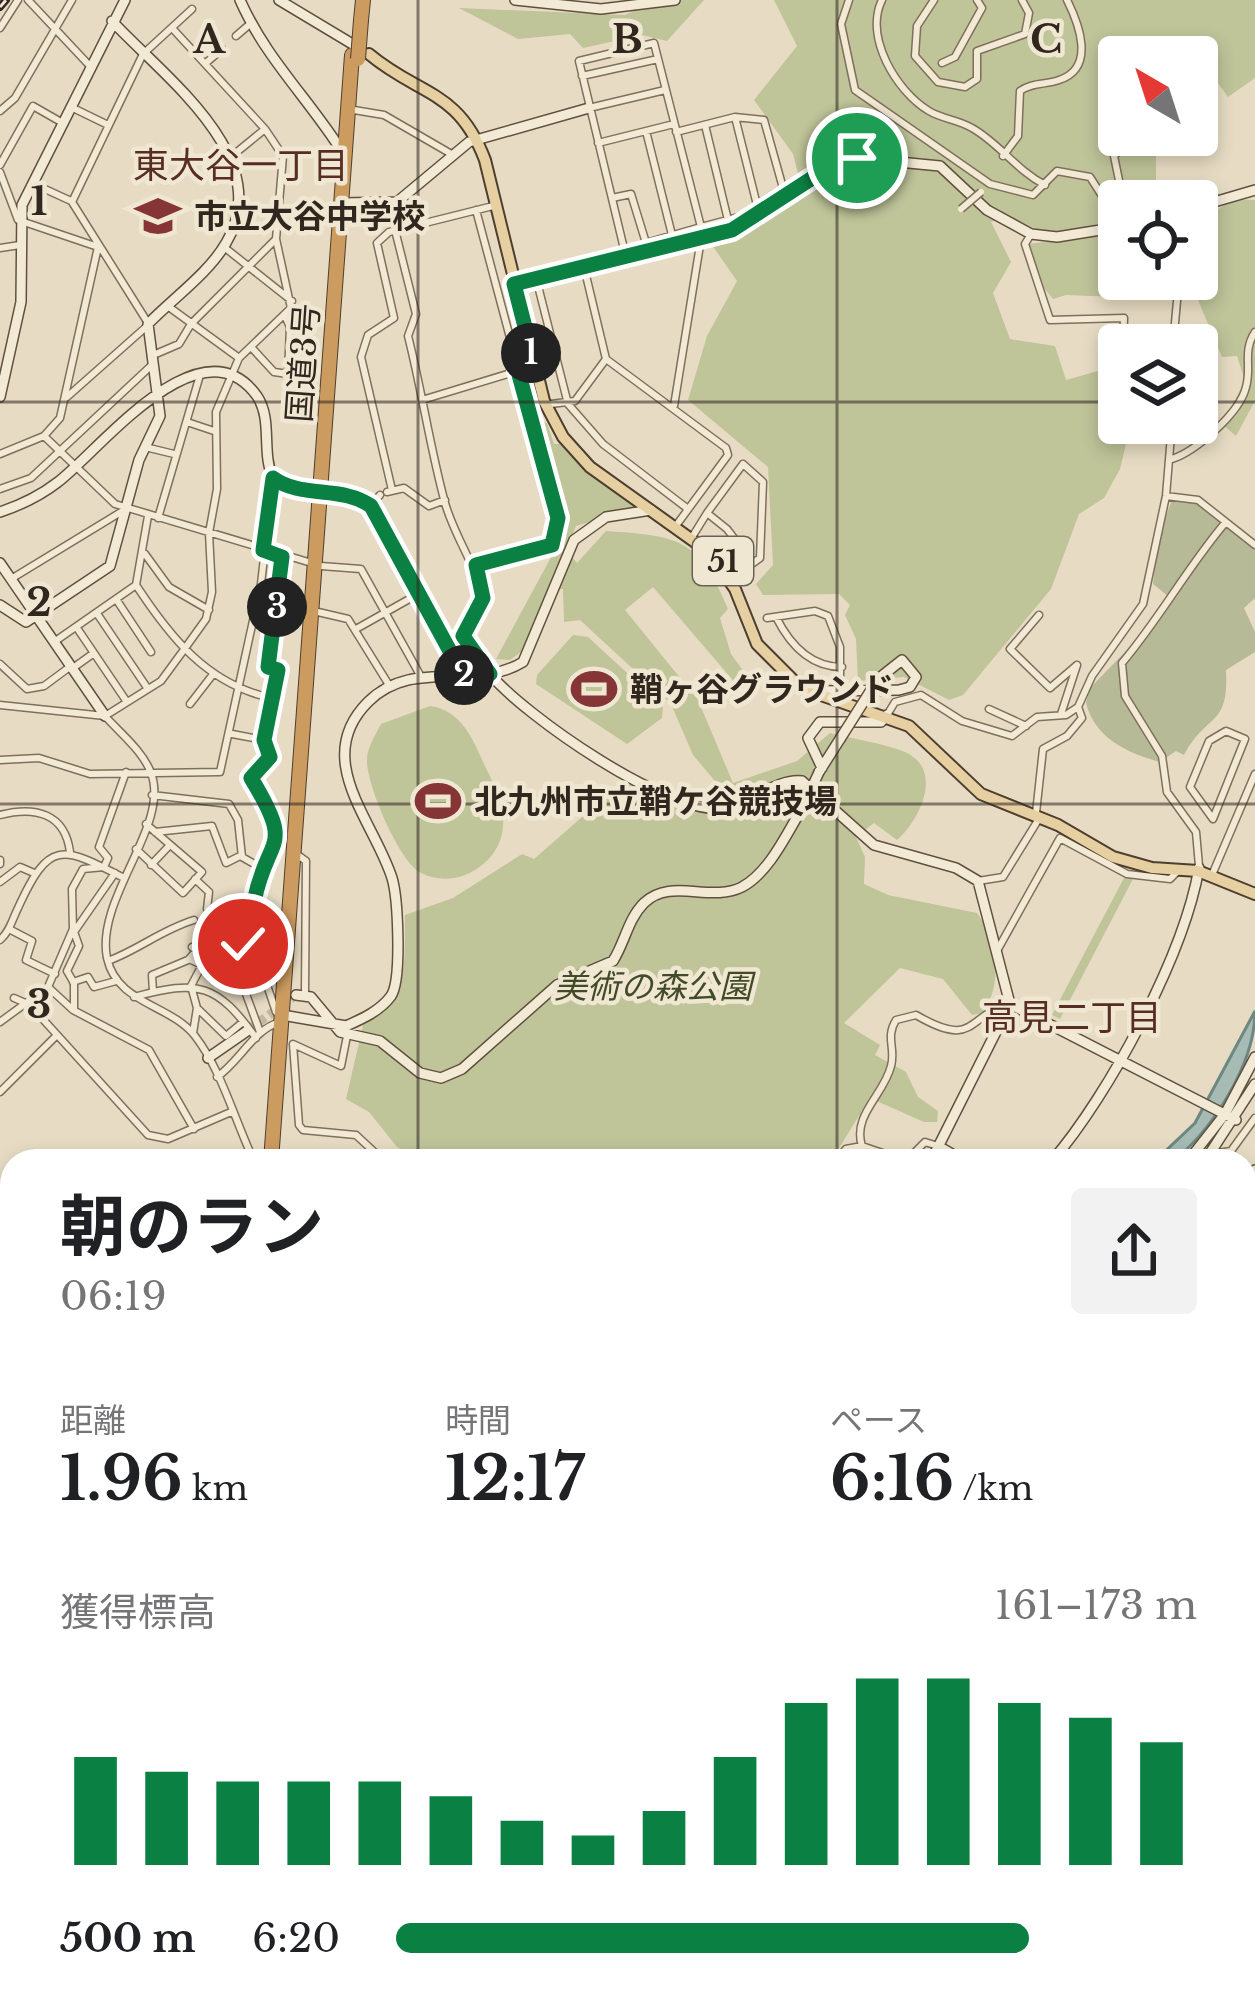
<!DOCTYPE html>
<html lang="ja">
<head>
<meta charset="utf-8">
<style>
	:root { --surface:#fff; --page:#f2f2f2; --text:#202124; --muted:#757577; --accent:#0b8043 }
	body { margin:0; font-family:"Libre Baskerville","Noto Sans JP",serif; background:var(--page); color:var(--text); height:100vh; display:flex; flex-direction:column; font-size:45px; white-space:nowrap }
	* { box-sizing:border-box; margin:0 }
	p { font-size:39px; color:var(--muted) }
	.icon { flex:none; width:66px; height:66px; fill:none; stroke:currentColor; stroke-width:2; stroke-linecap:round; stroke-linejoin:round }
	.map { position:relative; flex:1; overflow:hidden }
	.details { position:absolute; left:0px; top:1149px; width:1257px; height:861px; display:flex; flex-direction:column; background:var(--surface); border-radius:36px 36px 0 0; box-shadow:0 6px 18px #0003 }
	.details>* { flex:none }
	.needle { width:78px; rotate:321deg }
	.buttons { position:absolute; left:1098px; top:36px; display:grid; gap:24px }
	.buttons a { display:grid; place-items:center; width:120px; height:120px; border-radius:12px; background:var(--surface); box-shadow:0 6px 18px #0003; font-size:60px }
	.pin { position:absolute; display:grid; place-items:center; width:102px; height:102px; color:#fff; margin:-51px; border:6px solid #fff; border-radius:50%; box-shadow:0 3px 12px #0007 }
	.km { position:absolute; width:60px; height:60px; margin:-30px; border-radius:50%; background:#222; color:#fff; font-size:33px; line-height:60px; text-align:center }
	.round { display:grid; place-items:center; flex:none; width:126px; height:126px; border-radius:12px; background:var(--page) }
	.summary { display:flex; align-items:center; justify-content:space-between; height:204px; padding:0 60px }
	h1 { font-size:66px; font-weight:700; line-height:90px }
	.metrics { display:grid; grid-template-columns:repeat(3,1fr); gap:18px; height:204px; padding:12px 60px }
	.metrics div { display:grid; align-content:center }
	.metrics b { font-size:60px; font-weight:700 }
	.metrics small { font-size:33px; font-weight:400 }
	.metrics p { font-size:33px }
	.chart { height:336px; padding:24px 60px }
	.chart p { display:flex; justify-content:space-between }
	.chart svg { width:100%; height:216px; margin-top:12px; stroke:var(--accent); stroke-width:6 }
	ul { padding:0 60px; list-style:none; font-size:39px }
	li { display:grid; grid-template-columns:192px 144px 1fr; align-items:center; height:90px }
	li i { height:30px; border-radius:15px; background:var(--accent) }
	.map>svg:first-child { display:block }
</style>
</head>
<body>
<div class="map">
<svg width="1255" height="2009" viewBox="0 0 1255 2009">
	<rect width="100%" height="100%" fill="#e7dcc3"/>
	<!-- green -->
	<path fill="#bfc499" d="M657,0H704L667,41L642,35L583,48L570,34L518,39L459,8L625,15Z
		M774,0H1255V78L1228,97L1204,64L1197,68V57H1119V135H1156V201H1119V217L1057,237L1005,217L991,222L1011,262L993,293L1010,339L1055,346L1066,380L1119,365V423H1131L1120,469L1104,498L1079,514L1051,589L963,695L949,700L904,677L858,681L856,639L845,615L850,605L839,594L763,595L756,584L773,565L768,467L688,400L707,336L737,281L712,245L804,197L793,154L754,100L797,46Z
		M1235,199L1255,200V401L1236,436L1222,424L1245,381L1237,356L1222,357L1189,279H1197V248L1206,216Z
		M1119,232V279H1173L1168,299L1066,295L1053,299L1039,282L1029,244Z
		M538,420L547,423L554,444H560L580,466L640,507L576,526L566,550L577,563L606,531C677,536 699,537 728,609L720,618L731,654L747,676L737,685L653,587L625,610L698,700L733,783L797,761L830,733C854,739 882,743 905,752C945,770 919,821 897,840L874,823L856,837L865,857L864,884L888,895L977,913C998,942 1003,983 983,1013L972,1015L943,979L900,968L844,1023L880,1045L875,1055L906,1072L918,1097L938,1111L937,1122H924L870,1098L831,1161H424L397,1147L369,1112L346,1099L364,1021C411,1003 404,957 405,915L453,898L522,854L534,859L622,782L690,808L714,795L715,781L693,755L671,704L580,620L564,622L563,589H550L525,649L510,660L496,659L563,535Z
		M573,635L588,637L663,706L662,718L627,744L536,684L537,675Z
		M430,706C461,710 473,739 484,764C493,782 505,806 503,826C501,864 456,891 421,873C399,862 365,782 367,758C368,746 376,734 381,724Z
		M1125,876L1134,877L1060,1019L1052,1015Z
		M12,1871V1998H316L323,2009H2L0,1880Z"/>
	<!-- cemetery -->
	<path fill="#b6ba97" d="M1172,500L1198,503L1255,549V598L1244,608L1255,632V652L1226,670C1229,728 1207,712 1184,755L1176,751L1160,762C1127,753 1095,738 1086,703L1090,688L1159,617L1168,596L1153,584L1158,537Z"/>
	<!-- water -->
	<path fill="#a5bbb4" stroke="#6d8881" stroke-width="3" d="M1255,1011C1255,1064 1214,1127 1174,1161H1155L1195,1123Z"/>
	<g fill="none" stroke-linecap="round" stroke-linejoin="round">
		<!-- secondary-tunnel -->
		<path stroke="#c3b8a2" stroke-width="9" stroke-dasharray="9 4.5" stroke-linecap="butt" d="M247,1031L296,995"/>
		<!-- street casing -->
		<g stroke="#7f6f5c" stroke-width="9">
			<path id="street" d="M28,0L89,65
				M849,0L841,24L855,90L990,184L1033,195L1057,171L1090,177L1104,199L1121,190L1114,156L1126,144L1156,135
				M882,0C864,37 896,91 929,111C942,119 959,120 972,128C999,143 1016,170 1045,185
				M934,0L917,26L915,56L938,82L965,87L977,79V51L1025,34L1029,13L1022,0
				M0,28L18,0
				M236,36L250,24
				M207,62L222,49
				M942,63L955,57L982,8L977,0
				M582,76L658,59
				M73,108L108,125
				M589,108L665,90
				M354,110L384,115L453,155
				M0,111L15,98L72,0
				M735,117L764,120L783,188L757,205
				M705,125L728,220
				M646,131L672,235
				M676,132L735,117L757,205L742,216L701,227
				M598,143L674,124
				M232,156L265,129
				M1003,156L1018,136L1020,91C1033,82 1045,85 1059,80C1096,68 1079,24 1067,0
				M0,165L33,106L61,122
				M0,172L18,220L98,247
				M34,184L71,201
				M612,198L631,194L646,243L701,227L654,43L579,61L626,257
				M395,230L416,314L408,336C422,391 430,448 445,503C455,538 475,563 483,598L465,626L464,644L489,673
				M1031,234L1025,244L1050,320L1124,318L1123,345
				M224,247L292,301
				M0,248L20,245
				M584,267L606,359L726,448L728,455L678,523
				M536,278L568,404L603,444L688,509
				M169,307L239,358
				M148,323L72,202L143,54L192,9
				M1173,345L1179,279
				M251,347L274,372L288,374L290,327L285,316
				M151,356L179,344L191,324L276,239
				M67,397L146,327
				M422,400L534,366
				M551,404L575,401L606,359
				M674,406L701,239
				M187,422L214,431
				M44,436L115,504L315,564
				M145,447L174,454
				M0,454L44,436L60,418L98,247
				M1172,459C1196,451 1240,413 1246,387C1252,366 1242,352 1255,332
				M743,464L763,482L760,558L753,563L727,529L707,513Z
				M0,489L31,478L153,364
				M392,490L361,357L368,335L394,318L377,243L389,232L497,205
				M325,491L353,495L378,514L462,675
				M387,492L404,488L429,506L445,500
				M1166,496L1198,500L1255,545
				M371,505L380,495
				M158,518L200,375
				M694,534L707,513
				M145,554L169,587L209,610
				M476,565L552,545L558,518L476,210
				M321,566L361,569L420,675
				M11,579L126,509
				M136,585C170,637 207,684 271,698
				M118,602L151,652
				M318,612L348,619L389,685
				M98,615L148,689
				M1039,615L1010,649L1050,688L1077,665L1061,714
				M776,617C790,645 810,667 842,667
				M767,618L815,611L828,616L840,647V687
				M77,628L127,702
				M356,629L420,593
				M54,642L136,585L148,516
				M0,664L27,689L44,686L71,666
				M73,668L94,653
				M190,704L214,673
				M0,705L105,716L161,681L183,651L206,619L212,592L209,533L217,489L216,412L239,358L291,308L276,239L283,156L265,129L172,28
				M989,709L1026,726
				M887,715L895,702L921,695L962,721L1012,736L1037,717L1066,715L1078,707
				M105,716C120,733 143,751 151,773C171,825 95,898 107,958C117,1004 170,1004 195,1036C222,1071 235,1121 254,1161
				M1226,731L1245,739L1213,819L1190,787L1209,741Z
				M232,734L264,740L270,757L251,778C302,861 258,838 253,909C251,946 265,978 276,1012
				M264,740L277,671L267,667L282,557
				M0,760L39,758L90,774L220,772L261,584L273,478
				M152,795L229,804L238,820L242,857L263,869
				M1036,813L1043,749L1067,736L1082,718L1078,707L1092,676L1143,604L1166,496L1172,423
				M0,815C35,806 65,813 70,852
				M155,832L212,826L226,863L242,855
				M136,849L183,893L202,872L146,824
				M299,856L306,861L305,993
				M0,860V864
				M151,865L168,847
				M1199,866L1196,832L1167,792L1162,756L1125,696L1122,663C1160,618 1187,568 1225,523
				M104,867L108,858L99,847L126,772
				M1212,875L1255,774
				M195,879L209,892L207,909L255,958
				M978,881L1003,877L1040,817
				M0,882L20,867L34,873
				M9,929L32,941L26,960L55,974
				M73,929L79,946L67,971L74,983V1010
				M74,932L115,873
				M0,940C10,931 12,920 18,908C49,840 61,845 124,878
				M209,941L239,975L260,1032
				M998,949L1060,838L1127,874L1170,879L1178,871
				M108,961C140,949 161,930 194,920
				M202,965L241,981
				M73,982L88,977L94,987L116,981
				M48,987L73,1010L149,1050L194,1129
				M153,992L152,975L188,960
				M134,997C199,979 217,984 256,1038
				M14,998L30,1005L148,1135L168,1139L231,1112
				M197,1008L226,1036L243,1022
				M0,1022L48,987L73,929L72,889L83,869L104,867
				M193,1033L197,1008L191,986L202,965L189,959L196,951L192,947L233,933
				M347,1036L341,1066L293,1044L299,1125L303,1130L356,1135L384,1161
				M217,1077C240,1061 254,1029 280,1022
				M0,1092L57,1035
				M862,1146C852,1115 884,1095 891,1066C896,1048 885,1038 896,1020L916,1015C976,1050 966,1015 1010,1004
				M1212,1154L1231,1151L1255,1118
				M836,1161L846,1149L862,1146L906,1161
				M906,1161L925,1142L938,1146
				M0,1227L12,1223
				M0,1263L12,1258
				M1245,1363L1252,1367
				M0,1432L6,1434V1450L12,1451
				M1245,1461L1255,1456
				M0,1477L12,1475
				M0,1516L12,1513
				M0,1533L12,1530
				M1245,1561L1255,1559
				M0,1590L12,1561
				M0,1616L12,1609
				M1245,1622L1255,1595
				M0,1648L12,1638
				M0,1680L12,1674
				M1255,1700V1709
				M0,1734L12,1729
				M1245,1767L1255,1770
				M0,1770L12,1765
				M1245,1800L1254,1814
				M0,1830L12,1814
				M1245,1831L1255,1813
				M91,1998L93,2009
				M207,1998L218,2009
				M313,1998L317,2005L328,2000
				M711,1998L720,2009
				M802,1998L809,2009
				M881,1998L889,2009
				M1096,1998L1097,2009
				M1214,1998L1255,2005
				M0,2007L12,1990
				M17,2009L21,1998
				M235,2009L257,1998
				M498,2009L520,1998
				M752,2009L753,1998
				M937,2009L961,1999"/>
		</g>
		<!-- secondary casing -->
		<g stroke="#615040" stroke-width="12">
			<path id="secondary" d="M240,0C266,59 309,99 343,153
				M279,0L359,48
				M515,0L601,9L675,0
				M341,203L397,202L469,142L589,108
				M1197,207L1255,190
				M514,284L732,230L817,175L857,158L940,166L987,210L1031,234L1057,237L1119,227
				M0,397L21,302L22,205L125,0
				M0,512C21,505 40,496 58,482C100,450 201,318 257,396C273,420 261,452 273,478L290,487L323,491
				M0,563L105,716
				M0,605L26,622L110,566L139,460L160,416L148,324C172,299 209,273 226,243C277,158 164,77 112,21
				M490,674C524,715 668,816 723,808C749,804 777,778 802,781L874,845L956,868L978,881L1010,1004L931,1161
				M818,691L899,690L910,687L916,677L902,660L878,679
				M822,768L808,738L820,722H881L887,715
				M819,772L840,739
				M296,995L311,997L340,1032L380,1041L420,1073L441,1078L462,1069L557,985L613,961C625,942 628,919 644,903C671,877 710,903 742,887C770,872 788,831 804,805
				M1010,1004L1236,1120
				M288,1016L346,1026C362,1019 380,1011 391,996C402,980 398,898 392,878C374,821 311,759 368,702C413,657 474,692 523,662L574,540L606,517L651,510
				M208,1058L247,1031
				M938,1146L964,1161
				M1052,1161C1109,1095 1184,955 1199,868
				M1188,1161L1225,1114L1255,1057
				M1205,1161L1255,1084
				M1245,1183L1255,1170
				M1245,1341L1255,1347
				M0,1384L12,1392
				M0,1701L12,1704
				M328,1998L334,2009
				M612,2009L615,1998"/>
		</g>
		<!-- primary casing -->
		<g stroke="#4e3e30" stroke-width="14">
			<path id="primary" d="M369,54C419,96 458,89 485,160L544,401L563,437L590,467L709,552L735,589L757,644L801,688L909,726L981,794L1058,825L1113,857L1152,868L1198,871L1255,894
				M776,1998L781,2009
				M358,2009L381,1998
				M388,2009L414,1998"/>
		</g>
		<!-- highway casing -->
		<g stroke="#4e3e30" stroke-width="16">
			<path id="highway" d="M361,20L363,0
				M271,1161L352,55
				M0,1866L12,1858"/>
		</g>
		<!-- street -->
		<use href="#street" stroke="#f3ead5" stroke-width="6"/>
		<!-- secondary -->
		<use href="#secondary" stroke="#f3ead5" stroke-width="9"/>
		<!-- primary -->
		<use href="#primary" stroke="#e6cfa0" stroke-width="10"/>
		<!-- highway -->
		<use href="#highway" stroke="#cc9b5f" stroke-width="14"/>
		<!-- rail casing -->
		<g stroke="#31271f" stroke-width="8">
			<path id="rail" d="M0,7L6,0"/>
		</g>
		<!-- rail -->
		<use href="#rail" stroke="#f0e7d2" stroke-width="3" stroke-dasharray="9" stroke-linecap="butt"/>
		<!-- street-bridge casing -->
		<g stroke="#7f6f5c" stroke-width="9" stroke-linecap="butt">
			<path id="street-bridge" d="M961,209L981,192"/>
		</g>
		<!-- secondary-bridge casing -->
		<g stroke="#615040" stroke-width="12" stroke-linecap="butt">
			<path id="secondary-bridge" d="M840,739L878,679
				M804,805L819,772"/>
		</g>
		<!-- highway-bridge casing -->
		<g stroke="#4e3e30" stroke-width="16" stroke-linecap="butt">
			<path id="highway-bridge" d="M358,59L361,20"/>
		</g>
		<!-- street-bridge -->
		<use href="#street-bridge" stroke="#f3ead5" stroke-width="6"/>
		<!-- secondary-bridge -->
		<use href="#secondary-bridge" stroke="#f3ead5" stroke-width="9"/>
		<!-- highway-bridge -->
		<use href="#highway-bridge" stroke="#cc9b5f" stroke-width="14"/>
	</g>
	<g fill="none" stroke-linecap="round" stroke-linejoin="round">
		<!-- route casing -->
		<g stroke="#fff" stroke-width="24">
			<path id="route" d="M243,944L257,961C256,942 251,921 254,902C267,834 296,852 251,778L270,757L264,740L278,670L268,667L282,557L263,550L273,478C302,499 341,485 371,506L463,675L490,674L463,636L483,598L476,565L552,545L558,518L518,371L535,366L514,284L732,230L817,175L857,158"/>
		</g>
		<!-- route -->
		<use href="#route" stroke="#0b8043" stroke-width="15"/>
	</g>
	<!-- grid -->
	<path fill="none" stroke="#31271f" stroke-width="3" stroke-opacity="0.55" d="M418,0V1161M837,0V1161M0,402H1119M1197,402H1255M0,804H1255M0,1205H12M1245,1205H1255M0,1607H12M1245,1607H1255M418,1998V2009M837,1998V2009"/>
	<!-- icons -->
	<defs>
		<g id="school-bare" transform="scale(3.6)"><path d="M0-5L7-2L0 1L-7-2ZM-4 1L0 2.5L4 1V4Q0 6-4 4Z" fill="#863536" stroke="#f0e7d2" stroke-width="2.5" paint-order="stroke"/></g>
		<g id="stadium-bare" transform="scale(3.6)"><path d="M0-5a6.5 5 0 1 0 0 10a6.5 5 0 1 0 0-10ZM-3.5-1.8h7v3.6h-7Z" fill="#863536" stroke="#f0e7d2" stroke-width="2.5" paint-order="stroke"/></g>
	</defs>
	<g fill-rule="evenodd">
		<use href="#school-bare" x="158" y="216"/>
		<use href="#stadium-bare" x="594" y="689"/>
		<use href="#stadium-bare" x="438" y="801"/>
	</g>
	<g text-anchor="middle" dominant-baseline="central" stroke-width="9" stroke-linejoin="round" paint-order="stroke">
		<!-- shield labels -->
		<rect fill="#f0e7d2" stroke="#6a6155" stroke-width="3" x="693" y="537" width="60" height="48" rx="9"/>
		<g font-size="30" font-weight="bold" fill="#31271f">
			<text x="723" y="561">51</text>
		</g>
		<!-- poi labels -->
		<g font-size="33" font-weight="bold" fill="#31271f" stroke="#f0e7d2" text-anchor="start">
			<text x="194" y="216">市立大谷中学校</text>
			<text x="630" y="689">鞘ヶ谷グラウンド</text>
			<text x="474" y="801">北九州市立鞘ケ谷競技場</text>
		</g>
		<!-- street labels -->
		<g font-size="33" fill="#31271f" stroke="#f0e7d2">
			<text transform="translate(303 363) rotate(-86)">国道3号</text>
		</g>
		<!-- park labels -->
		<g font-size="33" font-style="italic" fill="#424b28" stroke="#f0e7d2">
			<text x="653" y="986">美術の森公園</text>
		</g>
		<!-- neighbourhood labels -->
		<g font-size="36" fill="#582e24" stroke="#f0e7d2">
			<text x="241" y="165">東大谷一丁目</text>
			<text x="1072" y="1017">高見二丁目</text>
		</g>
	</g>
	<g font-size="39" text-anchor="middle" font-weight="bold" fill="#31271f" stroke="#f0e7d2" stroke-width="9" stroke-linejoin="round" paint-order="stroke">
		<text x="209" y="53">A</text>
		<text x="627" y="53">B</text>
		<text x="1046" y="53">C</text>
		<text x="39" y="215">1</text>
		<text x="39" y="616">2</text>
		<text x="39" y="1018">3</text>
	</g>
</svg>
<div class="buttons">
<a><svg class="needle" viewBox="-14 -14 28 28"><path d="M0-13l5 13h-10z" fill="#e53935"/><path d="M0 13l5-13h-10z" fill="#757577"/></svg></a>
<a><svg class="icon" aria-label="locate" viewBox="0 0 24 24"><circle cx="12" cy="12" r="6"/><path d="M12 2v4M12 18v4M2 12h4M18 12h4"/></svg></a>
<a><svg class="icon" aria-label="layers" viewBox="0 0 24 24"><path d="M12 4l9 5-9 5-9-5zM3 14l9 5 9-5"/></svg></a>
</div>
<div class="pin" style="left:857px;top:158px;background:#1e9e55"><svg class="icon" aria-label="arrive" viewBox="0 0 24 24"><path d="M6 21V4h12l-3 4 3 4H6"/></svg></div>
<div class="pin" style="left:243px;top:944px;background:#d93025"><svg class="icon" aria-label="check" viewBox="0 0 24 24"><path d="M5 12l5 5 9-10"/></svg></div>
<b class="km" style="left:531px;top:353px">1</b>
<b class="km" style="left:464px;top:675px">2</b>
<b class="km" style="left:277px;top:607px">3</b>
<section class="details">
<div class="summary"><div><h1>朝のラン</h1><p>06:19</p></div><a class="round"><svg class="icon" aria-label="share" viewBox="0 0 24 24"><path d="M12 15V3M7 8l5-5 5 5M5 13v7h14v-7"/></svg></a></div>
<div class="metrics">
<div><p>距離</p><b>1.96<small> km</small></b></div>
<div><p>時間</p><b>12:17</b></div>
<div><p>ペース</p><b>6:16<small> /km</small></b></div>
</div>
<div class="chart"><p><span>獲得標高</span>161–173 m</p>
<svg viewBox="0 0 160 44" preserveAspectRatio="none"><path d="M5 44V22M15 44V25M25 44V27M35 44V27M45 44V27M55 44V30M65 44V35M75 44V38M85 44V33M95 44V22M105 44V11M115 44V6M125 44V6M135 44V11M145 44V14M155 44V19"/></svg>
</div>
<ul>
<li><b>500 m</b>6:20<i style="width:79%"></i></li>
</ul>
</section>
</div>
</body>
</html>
